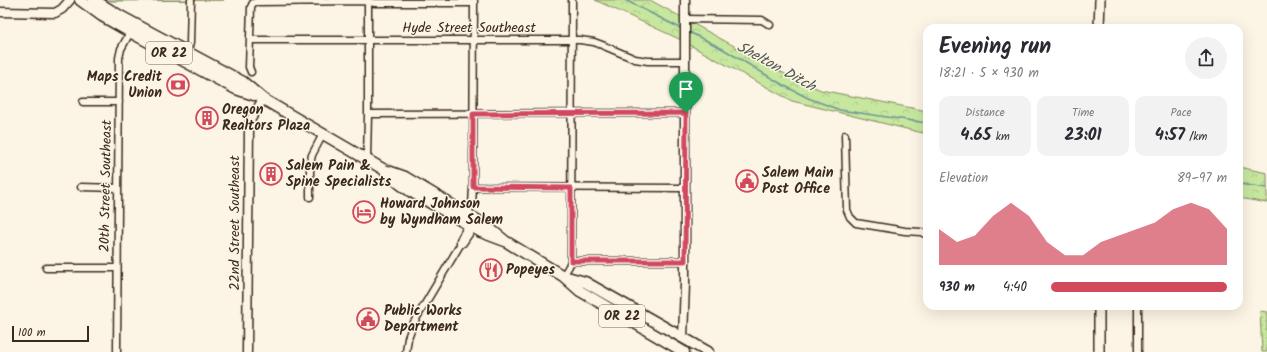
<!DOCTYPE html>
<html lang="en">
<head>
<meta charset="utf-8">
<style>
	:root { --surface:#fff; --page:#f2f2f3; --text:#2b2b33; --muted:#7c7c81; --accent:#d1495b }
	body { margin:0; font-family:Kalam,sans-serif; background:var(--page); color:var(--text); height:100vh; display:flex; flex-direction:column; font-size:15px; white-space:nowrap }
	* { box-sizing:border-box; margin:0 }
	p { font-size:13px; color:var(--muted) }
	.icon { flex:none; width:22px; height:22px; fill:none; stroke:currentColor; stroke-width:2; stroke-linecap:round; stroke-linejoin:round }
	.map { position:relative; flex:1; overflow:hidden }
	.side { position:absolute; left:923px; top:24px; width:320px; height:286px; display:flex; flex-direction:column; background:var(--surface); border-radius:12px; box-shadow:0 4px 16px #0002 }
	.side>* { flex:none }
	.scale { position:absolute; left:12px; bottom:10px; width:77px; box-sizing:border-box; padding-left:4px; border:2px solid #3b2a1e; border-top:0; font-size:11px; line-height:14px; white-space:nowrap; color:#3b2a1e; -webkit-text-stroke:3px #fcf5e5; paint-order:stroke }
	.pin { position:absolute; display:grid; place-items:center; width:34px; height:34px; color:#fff; margin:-41px -17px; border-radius:50% 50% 50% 0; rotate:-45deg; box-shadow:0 0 4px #0007 }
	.pin .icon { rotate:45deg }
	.round { display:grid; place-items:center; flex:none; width:42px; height:42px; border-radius:21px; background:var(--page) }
	.head { display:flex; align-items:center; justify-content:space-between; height:68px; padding:0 16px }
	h1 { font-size:22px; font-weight:700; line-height:30px }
	.figures { display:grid; grid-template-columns:repeat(3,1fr); gap:6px; height:68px; padding:4px 16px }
	.figures div { display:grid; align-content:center; border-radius:10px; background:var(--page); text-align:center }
	.figures b { font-size:17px; font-weight:700 }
	.figures small { font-size:11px; font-weight:400 }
	.figures p { font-size:11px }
	.chart { height:112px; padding:8px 16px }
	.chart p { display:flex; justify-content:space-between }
	.chart svg { width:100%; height:72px; margin-top:4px; fill:var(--accent); opacity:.7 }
	ul { padding:0 16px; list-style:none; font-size:13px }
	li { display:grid; grid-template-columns:64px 48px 1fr; align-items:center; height:30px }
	li i { height:10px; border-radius:5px; background:var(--accent) }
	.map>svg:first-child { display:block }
</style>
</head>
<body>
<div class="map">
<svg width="1267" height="352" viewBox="0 0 1267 352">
	<defs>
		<pattern id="grass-dots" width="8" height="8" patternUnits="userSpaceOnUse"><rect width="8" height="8" fill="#c7e79f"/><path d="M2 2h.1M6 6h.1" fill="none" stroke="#acc688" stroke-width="1.8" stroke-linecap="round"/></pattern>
		<pattern id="forest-crowns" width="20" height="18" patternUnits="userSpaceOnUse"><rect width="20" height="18" fill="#c7e79f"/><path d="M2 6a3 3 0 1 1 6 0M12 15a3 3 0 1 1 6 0" fill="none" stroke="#acc688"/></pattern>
	</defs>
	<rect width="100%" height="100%" fill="#fcf5e5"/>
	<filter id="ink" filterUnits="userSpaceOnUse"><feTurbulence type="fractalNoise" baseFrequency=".025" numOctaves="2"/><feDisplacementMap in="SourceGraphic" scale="8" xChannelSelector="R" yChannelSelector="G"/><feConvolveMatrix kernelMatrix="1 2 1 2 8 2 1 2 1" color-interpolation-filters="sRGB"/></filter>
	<g filter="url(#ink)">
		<!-- grass -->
		<path fill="url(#grass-dots)" stroke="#81885e" d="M1260,311L1267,312V352H1262Z"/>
		<!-- forest -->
		<path fill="url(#forest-crowns)" stroke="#81885e" d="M108,0H224L111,1Z
			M595,0H650L787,75L821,90L927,111V134L792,101L677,38Z
			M1239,167L1267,173V203L1239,198Z"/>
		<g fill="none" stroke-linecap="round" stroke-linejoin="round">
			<!-- stream -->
			<path stroke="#6c9595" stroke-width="1.5" d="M625,0L682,29
				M687,31L723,49L783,85L808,98L840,110L927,123
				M1239,184L1267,188"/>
			<!-- minor casing -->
			<g stroke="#3b2a1e" stroke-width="9">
				<path id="minor" d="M685,19L762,20L770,25
					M250,40H580L594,42L602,45L635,59L648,61H685
					M187,54L190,43L191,0
					M251,72L249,67L251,7L253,3L256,2L362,1L375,3H474
					M83,102H119
					M368,114L685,113
					M845,135L847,210L850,217L856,223L905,231L921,232L927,235
					M367,159L368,114V0
					M81,187L118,188
					M473,187L685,188
					M310,197V164L312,155L323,134
					M467,214L472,205L473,187L474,1
					M460,245V240L468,225
					M571,261H685
					M46,268H117
					M563,276L569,266L571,261L572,0
					M1138,306V352
					M117,352L119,58L121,49L132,29
					M406,352L408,338L413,324L460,245L463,243L473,228"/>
			</g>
			<!-- tertiary casing -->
			<g stroke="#3b2a1e" stroke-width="11">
				<path id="tertiary" d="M0,12L55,13L62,9L70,0
					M683,337L685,284V0
					M247,352L249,127L251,119L263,99"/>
			</g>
			<!-- secondary casing -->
			<g stroke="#3b2a1e" stroke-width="12">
				<path id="secondary" d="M1099,28L1100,0
					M1099,306V352"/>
			</g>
			<!-- trunk casing -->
			<g stroke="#3b2a1e" stroke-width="13">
				<path id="trunk" d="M80,0L102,16L130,32L236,89L254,95
					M94,0L122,17L243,82L263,99L383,169L400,184L410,191L481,232L505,241
					M388,171L405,177L484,224L505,241L563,276L580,291L684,352
					M567,277L585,282L708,352"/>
			</g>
			<!-- minor -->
			<use href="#minor" stroke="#fcf5e5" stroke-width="6"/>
			<!-- tertiary -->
			<use href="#tertiary" stroke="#fcf5e5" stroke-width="8"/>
			<!-- secondary -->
			<use href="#secondary" stroke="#fcf5e5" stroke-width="9"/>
			<!-- trunk -->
			<use href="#trunk" stroke="#fcf5e5" stroke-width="10"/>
		</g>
	</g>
	<g fill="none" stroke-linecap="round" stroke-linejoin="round" filter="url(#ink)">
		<!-- route casing -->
		<g stroke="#fff" stroke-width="8">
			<path id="route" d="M686,113L685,261H571V188L473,187V114Z"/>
		</g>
		<!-- route -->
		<use href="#route" stroke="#d1495b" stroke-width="5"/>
	</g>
	<!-- icons -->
	<defs>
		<g id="bank-ring" transform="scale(1.15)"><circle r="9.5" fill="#fcf5e5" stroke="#d1495b" stroke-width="1.5"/><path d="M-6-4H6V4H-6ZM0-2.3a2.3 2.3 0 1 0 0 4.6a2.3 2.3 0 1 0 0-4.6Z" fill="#d1495b"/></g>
		<g id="building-ring" transform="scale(1.15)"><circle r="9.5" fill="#fcf5e5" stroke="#d1495b" stroke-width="1.5"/><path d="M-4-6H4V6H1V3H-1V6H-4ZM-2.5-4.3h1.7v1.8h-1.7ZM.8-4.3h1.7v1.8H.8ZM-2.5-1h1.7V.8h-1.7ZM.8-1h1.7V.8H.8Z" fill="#d1495b"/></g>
		<g id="civic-ring" transform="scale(1.15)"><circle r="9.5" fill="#fcf5e5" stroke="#d1495b" stroke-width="1.5"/><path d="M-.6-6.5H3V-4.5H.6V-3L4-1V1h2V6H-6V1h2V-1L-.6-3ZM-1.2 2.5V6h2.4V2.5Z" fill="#d1495b"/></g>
		<g id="hotel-ring" transform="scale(1.15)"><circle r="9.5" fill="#fcf5e5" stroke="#d1495b" stroke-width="1.5"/><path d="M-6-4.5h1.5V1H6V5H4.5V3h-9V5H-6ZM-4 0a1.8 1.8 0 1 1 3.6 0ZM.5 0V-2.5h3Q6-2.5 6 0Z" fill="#d1495b"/></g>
		<g id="restaurant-ring" transform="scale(1.15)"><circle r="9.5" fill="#fcf5e5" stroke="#d1495b" stroke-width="1.5"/><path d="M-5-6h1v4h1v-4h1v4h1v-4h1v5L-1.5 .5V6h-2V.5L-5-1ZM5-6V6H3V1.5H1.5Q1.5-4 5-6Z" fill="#d1495b"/></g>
	</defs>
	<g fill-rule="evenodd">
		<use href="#bank-ring" x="178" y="85"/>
		<use href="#building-ring" x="207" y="118"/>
		<use href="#building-ring" x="271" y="174"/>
		<use href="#civic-ring" x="747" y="181"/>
		<use href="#hotel-ring" x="364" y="212"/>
		<use href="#restaurant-ring" x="491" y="270"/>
		<use href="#civic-ring" x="368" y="319"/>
	</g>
	<g text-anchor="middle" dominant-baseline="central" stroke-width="3" stroke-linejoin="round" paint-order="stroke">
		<!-- shield labels -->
		<g fill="#fcf5e5" stroke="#75675a" stroke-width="1">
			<rect x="146" y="42" width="46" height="22" rx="3"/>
			<rect x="599" y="305" width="46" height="22" rx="3"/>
		</g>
		<g font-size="13" font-weight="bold" fill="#3b2a1e">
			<text x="169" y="53">OR 22</text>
			<text x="622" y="316">OR 22</text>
		</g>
		<!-- street labels -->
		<g font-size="14" fill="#3b2a1e" stroke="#fcf5e5">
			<text x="469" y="28">Hyde Street Southeast</text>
			<text transform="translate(106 186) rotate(-89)">20th Street Southeast</text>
			<text transform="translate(235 223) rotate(-90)">22nd Street Southeast</text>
		</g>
		<!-- poi labels -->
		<g font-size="14" font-weight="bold" fill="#3b2a1e" stroke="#fcf5e5" text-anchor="start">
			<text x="162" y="77" text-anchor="end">Maps Credit<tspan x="162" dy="16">Union</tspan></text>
			<text x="222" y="110">Oregon<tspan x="222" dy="16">Realtors Plaza</tspan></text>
			<text x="286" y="166">Salem Pain &amp;<tspan x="286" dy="16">Spine Specialists</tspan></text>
			<text x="762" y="173">Salem Main<tspan x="762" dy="16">Post Office</tspan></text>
			<text x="380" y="204">Howard Johnson<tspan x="380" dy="16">by Wyndham Salem</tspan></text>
			<text x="506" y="270">Popeyes</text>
			<text x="384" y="311">Public Works<tspan x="384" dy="16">Department</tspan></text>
		</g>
		<!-- water labels -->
		<g font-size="15" font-style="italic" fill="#4f5750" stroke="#fcf5e5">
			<text transform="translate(776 67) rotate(29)">Shelton Ditch</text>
		</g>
	</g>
</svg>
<div class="scale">100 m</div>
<div class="pin" style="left:686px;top:113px;background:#1e9e55"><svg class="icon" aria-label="arrive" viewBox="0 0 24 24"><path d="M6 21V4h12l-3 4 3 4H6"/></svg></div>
<section class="side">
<div class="head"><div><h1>Evening run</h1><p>18:21 · 5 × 930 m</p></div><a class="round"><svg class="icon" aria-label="share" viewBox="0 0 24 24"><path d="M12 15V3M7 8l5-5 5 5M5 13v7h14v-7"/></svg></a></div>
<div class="figures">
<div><p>Distance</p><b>4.65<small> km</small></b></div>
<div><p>Time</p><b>23:01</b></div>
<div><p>Pace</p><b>4:57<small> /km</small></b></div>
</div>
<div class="chart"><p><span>Elevation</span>89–97 m</p>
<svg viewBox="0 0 160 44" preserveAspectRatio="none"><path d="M0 44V22L10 30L20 26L30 14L40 6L50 14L60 30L70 38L80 38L90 30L100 26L110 22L120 18L130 10L140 6L150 10L160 22V44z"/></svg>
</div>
<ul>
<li><b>930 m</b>4:40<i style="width:100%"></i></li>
</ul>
</section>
</div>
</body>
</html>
